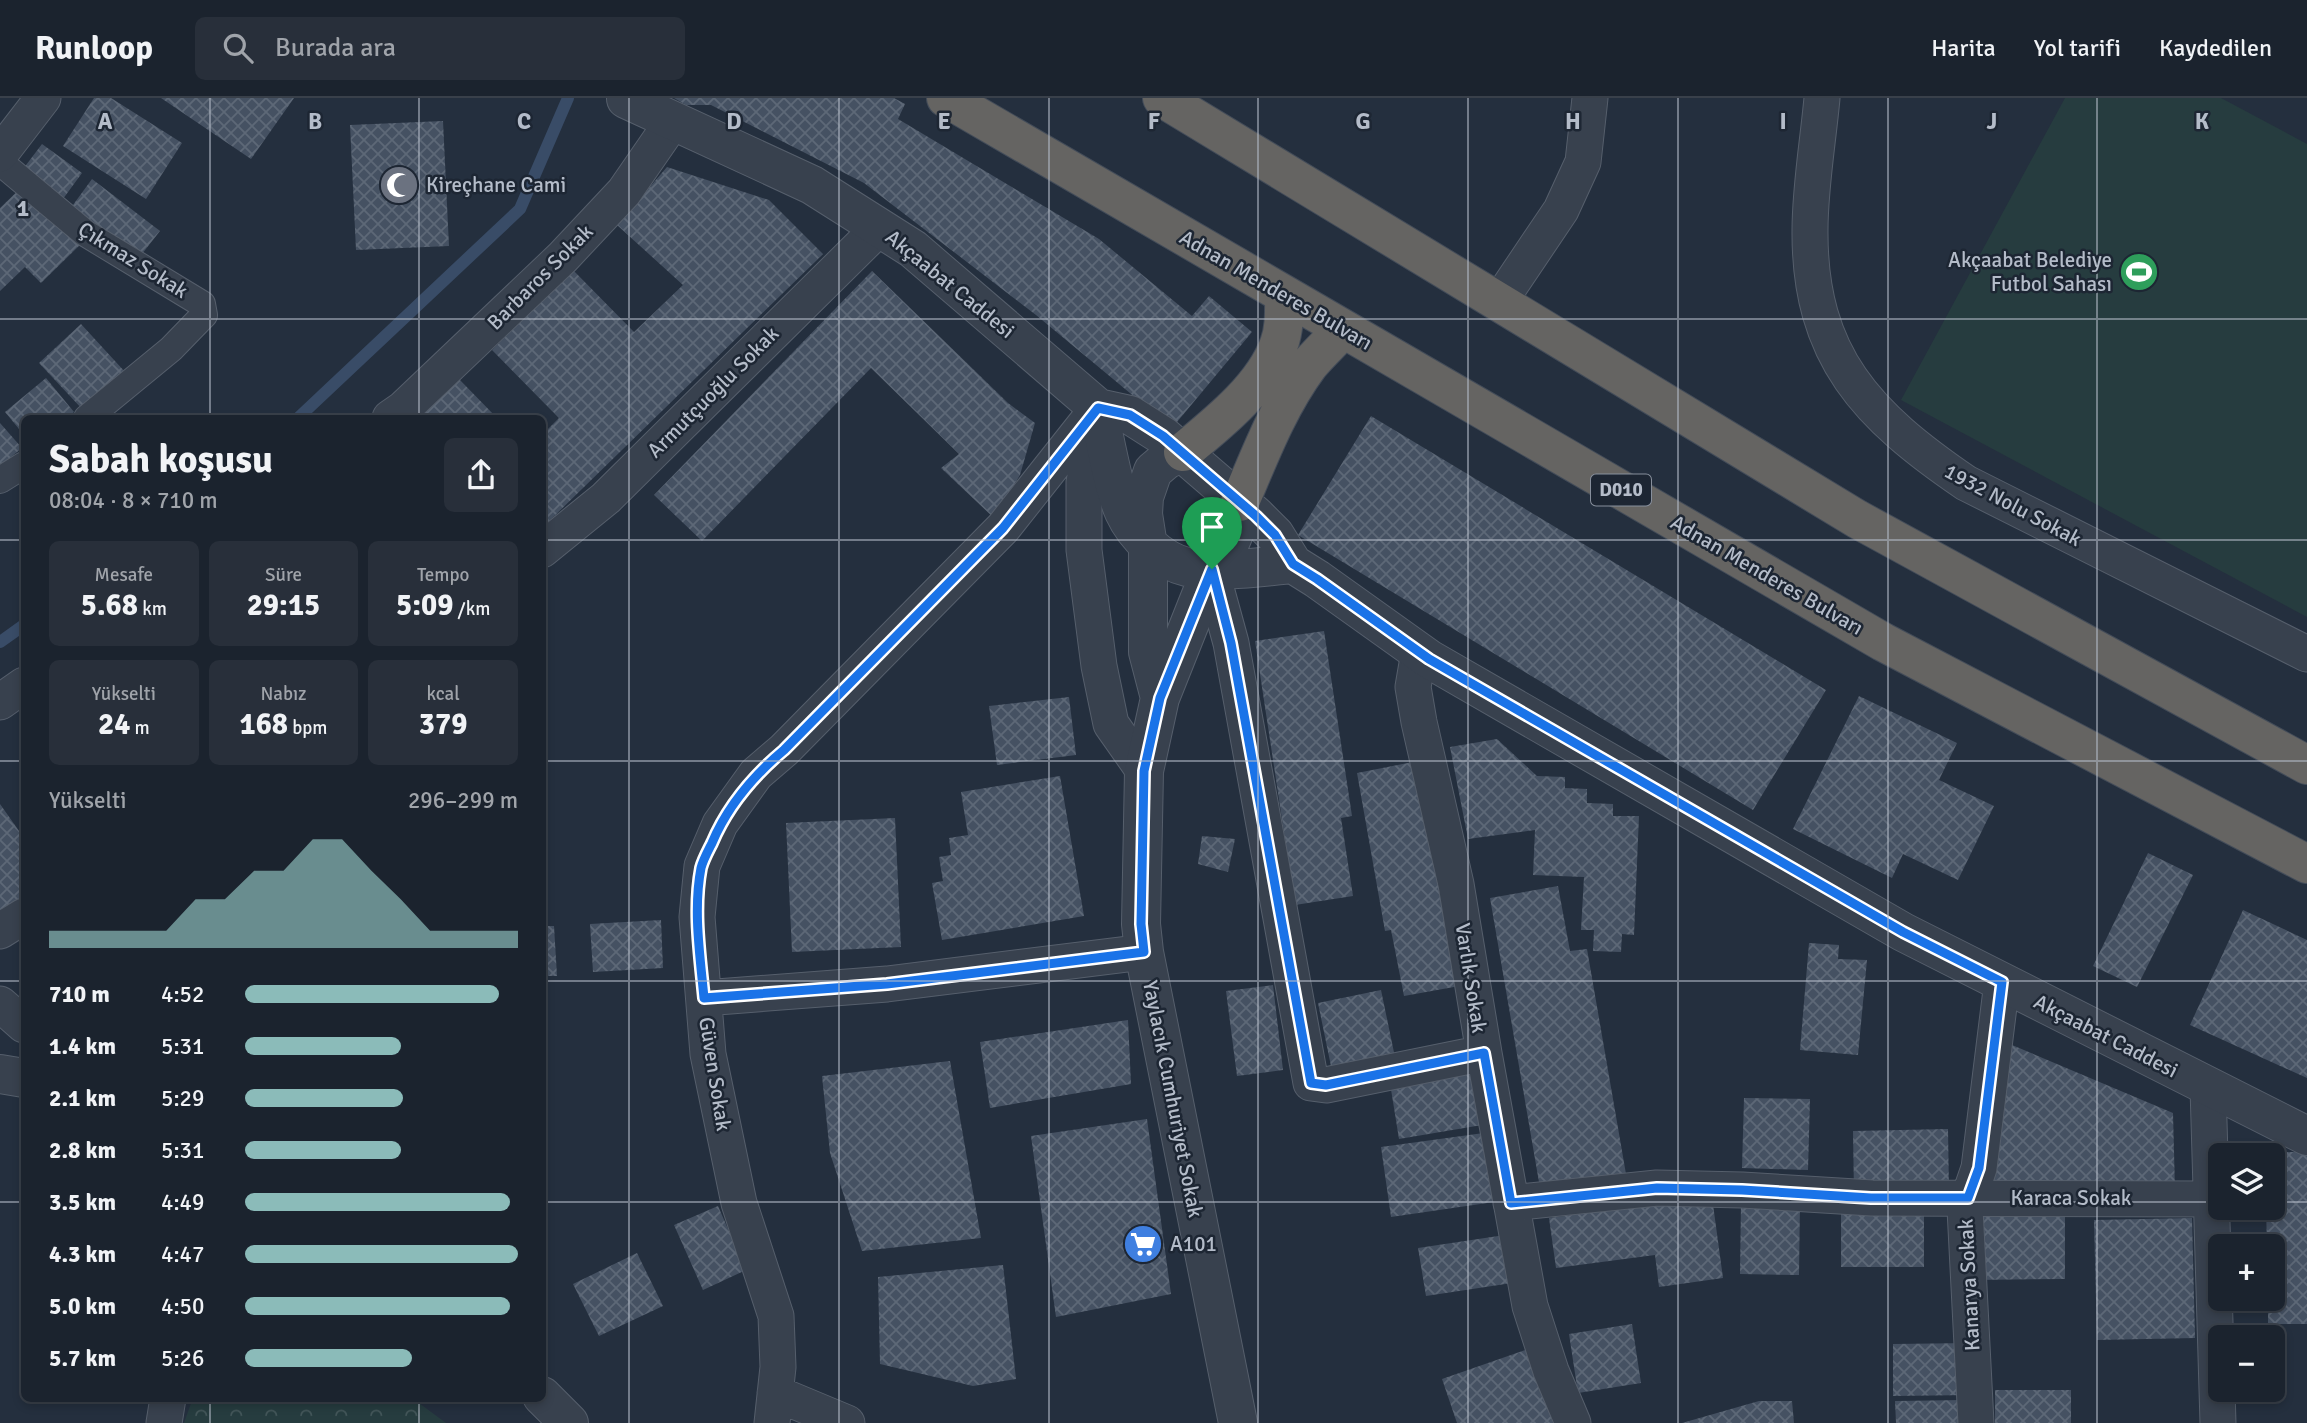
<!DOCTYPE html>
<html lang="tr">
<head>
<meta charset="utf-8">
<style>
	:root { --surface:#1b232e; --page:#282f3a; --text:#f1f3f6; --muted:#a0a4aa; --line:#39404a; --accent:#8bbbb9 }
	body { margin:0; font-family:Signika,sans-serif; background:var(--page); color:var(--text); height:100vh; display:flex; flex-direction:column; font-size:26px; white-space:nowrap }
	* { box-sizing:border-box; margin:0 }
	p { font-size:23px; color:var(--muted) }
	.icon { flex:none; width:38px; height:38px; fill:none; stroke:currentColor; stroke-width:2; stroke-linecap:round; stroke-linejoin:round }
	.map { position:relative; flex:1; overflow:hidden }
	.drawer { position:absolute; left:21px; top:317px; width:525px; height:987px; display:flex; flex-direction:column; background:var(--surface); border-radius:10px; box-shadow:0 4px 10px #0003,0 0 0 2px var(--line) }
	.drawer>* { flex:none }
	.controls { position:absolute; left:2208px; top:1045px; display:grid; gap:14px }
	.controls a { display:grid; place-items:center; width:77px; height:77px; border-radius:10px; background:var(--surface); box-shadow:0 4px 10px #0003,0 0 0 2px var(--line); font-size:35px }
	.pin { position:absolute; display:grid; place-items:center; width:60px; height:60px; color:#fff; margin:-72px -30px; border-radius:50% 50% 50% 0; rotate:-45deg; box-shadow:0 0 7px #0007 }
	.pin .icon { rotate:45deg }
	.round { display:grid; place-items:center; flex:none; width:74px; height:74px; border-radius:10px; background:var(--page) }
	.head { display:flex; align-items:center; justify-content:space-between; height:119px; padding:0 28px }
	h1 { font-size:38px; font-weight:800; line-height:52px }
	.figures { display:grid; grid-template-columns:repeat(3,1fr); gap:10px; height:119px; padding:7px 28px }
	.figures div { display:grid; align-content:center; border-radius:10px; background:var(--page); text-align:center }
	.figures b { font-size:30px; font-weight:800 }
	.figures small { font-size:19px; font-weight:400 }
	.figures p { font-size:19px }
	.chart { height:196px; padding:14px 28px }
	.chart p { display:flex; justify-content:space-between }
	.chart svg { width:100%; height:126px; margin-top:7px; fill:var(--accent); opacity:.7 }
	ul { padding:0 28px; list-style:none; font-size:23px }
	li { display:grid; grid-template-columns:112px 84px 1fr; align-items:center; height:52px }
	li i { height:18px; border-radius:9px; background:var(--accent) }
	header { display:flex; align-items:center; gap:42px; box-sizing:border-box; height:98px; padding:0 35px; background:var(--surface); border-bottom:2px solid var(--line) }
	header strong { font-size:33px }
	nav { display:flex; gap:38px; margin-inline-start:auto; font-size:24px }
	.search { width:490px; height:63px; background:var(--page); display:flex; align-items:center; gap:18px; box-sizing:border-box; padding:0 24px; border-radius:10px; color:var(--muted); font-size:26px }
	.map>svg:first-child { display:block }
</style>
</head>
<body>
<header>
<strong>Runloop</strong>
<div class="search"><svg class="icon" aria-label="search" viewBox="0 0 24 24"><circle cx="10" cy="10" r="6"/><path d="M15 15l6 6"/></svg>Burada ara</div>
<nav><a>Harita</a><a>Yol tarifi</a><a>Kaydedilen</a></nav>
</header>
<div class="map">
<svg width="2307" height="1325" viewBox="0 0 2307 1325">
	<defs>
		<pattern id="forest-crowns" width="20" height="18" patternUnits="userSpaceOnUse" patternTransform="scale(1.75)"><rect width="20" height="18" fill="#263c3f"/><path d="M2 6a3 3 0 1 1 6 0M12 15a3 3 0 1 1 6 0" fill="none" stroke="#435659"/></pattern>
		<pattern id="building-cross-hatch" width="8" height="8" patternUnits="userSpaceOnUse" patternTransform="scale(1.75)"><rect width="8" height="8" fill="#455162"/><path d="M0 0l8 8M0 8l8-8" fill="none" stroke="#5d6877"/></pattern>
	</defs>
	<rect width="100%" height="100%" fill="#242f3e"/>
	<!-- forest -->
	<path fill="url(#forest-crowns)" d="M193,1300H412L446,1325H184Z"/>
	<!-- garden -->
	<path fill="#263c3f" d="M2065,0H2221L2307,46V519L1901,302Z"/>
	<g fill="none" stroke-linecap="round" stroke-linejoin="round">
		<!-- stream -->
		<path stroke="#394c67" stroke-width="12" d="M298,320L520,111L568,0
			M0,544L24,527"/>
	</g>
	<!-- building -->
	<path fill="url(#building-cross-hatch)" d="M94,0H111L182,45L146,101L63,48Z
		M161,0H294L251,61Z
		M674,0H894L905,6L898,21L1099,141L1192,218L1209,198L1252,234L1172,330L1036,217L864,85L711,7H686Z
		M443,23L449,148L356,152L350,27Z
		M42,46L82,75L60,105L20,75Z
		M667,69L769,102L823,156L542,430V337L559,320L492,252L573,172L634,234L683,187L617,127Z
		M92,81L160,133L138,161L70,111Z
		M25,86L83,144L41,185L25,169L0,193V110Z
		M872,173L1008,305L1035,325L1020,377L994,420L941,370L959,356L871,270L702,443L654,397Z
		M81,226L126,275L84,313L39,265Z
		M46,280L74,314L66,320H24V337L5,314Z
		M459,281L497,320H420Z
		M1371,318L1826,592L1753,712L1298,437Z
		M0,325L22,350L0,368Z
		M1324,533L1352,718L1341,720L1353,798L1295,807L1255,543Z
		M1859,598L1957,645L1939,682L1994,708L1958,782L1903,756L1892,780L1793,731Z
		M1069,599L1076,657L997,667L989,608Z
		M1497,641L1537,678L1565,679V690L1587,691V705L1613,706V718H1639L1634,837L1622,836L1621,854L1593,853L1594,832H1581L1584,779L1533,777L1535,732L1468,741L1450,649Z
		M1423,662L1465,887L1404,898L1391,832L1385,833L1357,675Z
		M1060,678L1084,818L942,842L932,785L943,783L939,759L951,757L949,740L968,737L961,694Z
		M0,706L24,740V805L0,822Z
		M895,720L901,849L792,854L786,725Z
		M1202,738L1235,741L1228,774L1198,766Z
		M2148,755L2193,777L2137,889L2093,868Z
		M1558,788L1570,853L1587,851L1626,1076L1540,1090L1490,800Z
		M2243,812L2307,842V980L2190,927Z
		M661,822L663,870L593,874L590,826Z
		M542,828H554L557,878H542Z
		M1809,845L1839,847L1838,861L1867,862L1858,957L1800,952Z
		M1273,887L1283,972L1237,978L1226,893Z
		M1381,892L1396,964L1333,978L1318,905Z
		M1128,922L1131,986L990,1010L980,944Z
		M2005,944L2173,1015L2175,1092L1989,1094Z
		M950,963L981,1140L862,1153L830,1055L822,978Z
		M1478,964L1488,1026L1399,1041L1389,979Z
		M1744,1000L1810,1001L1808,1072L1742,1070Z
		M1147,1021L1171,1196L1056,1219L1031,1038Z
		M1948,1031L1949,1094L1854,1095L1853,1033Z
		M1491,1034L1501,1103L1391,1119L1381,1049Z
		M2266,1054H2307V1226H2268V1200H2273V1148H2267L2266,1110H2273V1057H2266Z
		M1712,1099L1723,1180L1659,1189L1655,1157L1556,1170L1549,1120Z
		M1741,1104L1800,1105L1799,1177L1740,1176Z
		M718,1108L746,1172L703,1192L674,1127Z
		M1841,1111H1924V1169H1841Z
		M2065,1115V1181L1973,1182L1972,1117Z
		M2192,1120L2195,1240L2097,1242L2094,1122Z
		M1505,1137L1512,1185L1426,1198L1418,1150Z
		M637,1155L663,1208L599,1238L573,1186Z
		M1003,1167L1016,1281L973,1288L880,1266L878,1179Z
		M1632,1226L1641,1285L1578,1295L1569,1236Z
		M1972,1245L1973,1297L1893,1298V1246Z
		M1528,1251L1553,1325H1457L1442,1281Z
		M1995,1292H2071V1325H1995Z
		M1963,1302V1325H1896L1895,1303Z
		M1759,1303H1792L1794,1325H1682Z"/>
	<g fill="none" stroke-linecap="round" stroke-linejoin="round">
		<!-- pedestrian casing -->
		<g stroke="#565f6c" stroke-width="28">
			<path id="pedestrian" d="M0,64L85,135L202,206L204,217L171,251L87,320
				M0,382L24,367"/>
		</g>
		<!-- minor casing -->
		<g stroke="#565f6c" stroke-width="37">
			<path id="minor" d="M1822,0C1818,44 1810,89 1810,132C1809,259 1868,318 1966,385L2307,556
				M0,56L43,0
				M1499,204L1561,112L1583,64L1590,0
				M1097,317L1084,384V452L1099,568L1111,626L1144,673
				M390,320L403,311L563,159L624,94L673,23
				M542,452L606,400L879,130
				M1211,472L1231,545L1311,985L1326,987L1484,955
				M1419,554L1413,589L1419,624L1456,786L1484,955L1530,1208L1551,1273L1573,1325
				M0,604L24,587
				M0,833L24,818
				M704,900L887,886L1144,854
				M0,906L24,927
				M2208,990L2218,1325
				M1511,1105L1657,1090L1742,1092L1872,1100L2211,1101
				M775,1295L847,1325
				M164,1325L168,1300
				M772,1325L778,1269L776,1218L739,1105L708,956L697,819L702,768L720,726L756,676L784,652L1003,430L1098,310
				M1976,1325L1965,1111L1979,1070L2002,884"/>
		</g>
		<!-- tertiary casing -->
		<g stroke="#565f6c" stroke-width="40">
			<path id="tertiary" d="M626,1L812,87L913,151L1098,310L1130,317L1163,338L1256,418L1275,437L1293,466L1317,481L1429,561L1903,834L2307,1038
				M1098,310C1105,340 1112,387 1124,414C1135,438 1161,463 1187,469C1222,475 1258,469 1293,466
				M1160,600L1148,554V448L1143,416L1144,399L1153,373L1166,362L1183,354
				M0,976L24,980
				M542,1298L569,1325
				M1238,1325L1144,854L1141,826L1144,673L1160,600L1211,472L1227,452L1235,433L1240,404"/>
		</g>
		<!-- trunk casing -->
		<g stroke="#434c59" stroke-width="40">
			<path id="trunk" d="M946,0L1883,544L2307,766
				M1162,0L1857,421L2307,667
				M1183,354C1217,326 1264,289 1279,246C1285,230 1284,213 1284,197
				M1240,404C1260,357 1278,309 1309,267C1319,255 1332,243 1343,231"/>
		</g>
		<!-- pedestrian -->
		<use href="#pedestrian" stroke="#38414e" stroke-width="26"/>
		<!-- minor -->
		<use href="#minor" stroke="#38414e" stroke-width="35"/>
		<!-- tertiary -->
		<use href="#tertiary" stroke="#38414e" stroke-width="38"/>
		<!-- trunk -->
		<use href="#trunk" stroke="#656462" stroke-width="38"/>
	</g>
	<g fill="none" stroke-linecap="round" stroke-linejoin="round">
		<!-- route casing -->
		<g stroke="#fff" stroke-width="14">
			<path id="route" d="M1098,310L1130,317L1163,338L1256,418L1275,437L1293,466L1317,481L1429,561L1903,834L2002,884L1979,1070L1968,1100H1871L1742,1092L1657,1090L1511,1105L1484,955L1326,987L1311,985L1231,545L1212,471L1160,600L1144,673L1141,826L1144,854L887,886L704,900C700,857 693,812 701,770C703,762 708,753 712,745C728,707 753,678 784,652L1003,430Z"/>
		</g>
		<!-- route -->
		<use href="#route" stroke="#1a73e8" stroke-width="9"/>
	</g>
	<!-- grid -->
	<path fill="none" stroke="#b4bcc9" stroke-width="2" stroke-opacity="0.55" d="M210,0V320M419,0V320M629,0V1325M839,0V1325M1049,0V1325M1258,0V1325M1468,0V1325M1678,0V1325M1888,0V1325M2097,0V1325M0,221H2307M0,442H24M542,442H2307M0,663H24M542,663H2307M0,883H24M542,883H2307M0,1104H24M542,1104H2221M2273,1104H2307M210,1300V1325M419,1300V1325"/>
	<!-- icons -->
	<defs>
		<g id="mosque-disc" transform="scale(2.0125)"><circle r="9.5" fill="#6b7280" stroke="#1d2633"/><path d="M3.5-4.9A6 6 0 1 0 3.5 4.9A5 5 0 1 1 3.5-4.9Z" fill="#fff"/></g>
		<g id="stadium-disc" transform="scale(2.0125)"><circle r="9.5" fill="#2e9e5b" stroke="#1d2633"/><path d="M0-5a6.5 5 0 1 0 0 10a6.5 5 0 1 0 0-10ZM-3.5-1.8h7v3.6h-7Z" fill="#fff"/></g>
		<g id="supermarket-disc" transform="scale(2.0125)"><circle r="9.5" fill="#3f7fe0" stroke="#1d2633"/><path d="M-6-5.5h2.5l.6 2H6L4.5 2H-2.5L-4.4-4H-6ZM-1.5 3.2a1.3 1.3 0 1 0 .1 0ZM3 3.2a1.3 1.3 0 1 0 .1 0Z" fill="#fff"/></g>
	</defs>
	<g fill-rule="evenodd">
		<use href="#mosque-disc" x="399" y="87"/>
		<use href="#stadium-disc" x="2139" y="174"/>
		<use href="#supermarket-disc" x="1143" y="1146"/>
	</g>
	<g text-anchor="middle" dominant-baseline="central" stroke-width="5" stroke-linejoin="round" paint-order="stroke">
		<!-- shield labels -->
		<rect fill="#1d2633" stroke="#878f9c" stroke-width="2" x="1591" y="376.5" width="60" height="31" rx="5"/>
		<g font-size="19" font-weight="bold" fill="#b4bcc9">
			<text x="1621" y="392">D010</text>
		</g>
		<!-- poi labels -->
		<g font-size="21" fill="#b4bcc9" stroke="#1d2633" text-anchor="start">
			<text x="426" y="87">Kireçhane Cami</text>
			<text x="2112" y="162" text-anchor="end">Akçaabat Belediye<tspan x="2112" dy="24">Futbol Sahası</tspan></text>
			<text x="1170" y="1146">A101</text>
		</g>
		<!-- street labels -->
		<g font-size="21" fill="#b4bcc9" stroke="#1d2633">
			<text transform="translate(133 162) rotate(32)">Çıkmaz Sokak</text>
			<text transform="translate(540 179) rotate(-45)">Barbaros Sokak</text>
			<text transform="translate(950 186) rotate(39)">Akçaabat Caddesi</text>
			<text transform="translate(1276 192) rotate(30)">Adnan Menderes Bulvarı</text>
			<text transform="translate(713 294) rotate(-45)">Armutçuoğlu Sokak</text>
			<text transform="translate(2013 407) rotate(28)">1932 Nolu Sokak</text>
			<text transform="translate(1767 477) rotate(30)">Adnan Menderes Bulvarı</text>
			<text transform="translate(1471 880) rotate(81)">Varlık Sokak</text>
			<text transform="translate(2106 938) rotate(27)">Akçaabat Caddesi</text>
			<text transform="translate(715 976) rotate(81)">Güven Sokak</text>
			<text transform="translate(1173 1001) rotate(79)">Yaylacık Cumhuriyet Sokak</text>
			<text x="2071" y="1100">Karaca Sokak</text>
			<text transform="translate(1969 1187) rotate(-93)">Kanarya Sokak</text>
		</g>
	</g>
	<g font-size="23" text-anchor="middle" font-weight="bold" fill="#b4bcc9" stroke="#1d2633" stroke-width="5" stroke-linejoin="round" paint-order="stroke">
		<text x="105" y="31">A</text>
		<text x="315" y="31">B</text>
		<text x="524" y="31">C</text>
		<text x="734" y="31">D</text>
		<text x="944" y="31">E</text>
		<text x="1154" y="31">F</text>
		<text x="1363" y="31">G</text>
		<text x="1573" y="31">H</text>
		<text x="1783" y="31">I</text>
		<text x="1992" y="31">J</text>
		<text x="2202" y="31">K</text>
		<text x="23" y="118">1</text>
	</g>
</svg>
<div class="controls">
<a><svg class="icon" aria-label="layers" viewBox="0 0 24 24"><path d="M12 4l9 5-9 5-9-5zM3 14l9 5 9-5"/></svg></a>
<a>+</a>
<a>−</a>
</div>
<div class="pin" style="left:1212px;top:471px;background:#1e9e55"><svg class="icon" aria-label="arrive" viewBox="0 0 24 24"><path d="M6 21V4h12l-3 4 3 4H6"/></svg></div>
<section class="drawer">
<div class="head"><div><h1>Sabah koşusu</h1><p>08:04 · 8 × 710 m</p></div><a class="round"><svg class="icon" aria-label="share" viewBox="0 0 24 24"><path d="M12 15V3M7 8l5-5 5 5M5 13v7h14v-7"/></svg></a></div>
<div class="figures">
<div><p>Mesafe</p><b>5.68<small> km</small></b></div>
<div><p>Süre</p><b>29:15</b></div>
<div><p>Tempo</p><b>5:09<small> /km</small></b></div>
</div>
<div class="figures">
<div><p>Yükselti</p><b>24<small> m</small></b></div>
<div><p>Nabız</p><b>168<small> bpm</small></b></div>
<div><p>kcal</p><b>379</b></div>
</div>
<div class="chart"><p><span>Yükselti</span>296–299 m</p>
<svg viewBox="0 0 160 44" preserveAspectRatio="none"><path d="M0 44V38L10 38L20 38L30 38L40 38L50 27L60 27L70 17L80 17L90 6L100 6L110 17L120 27L130 38L140 38L150 38L160 38V44z"/></svg>
</div>
<ul>
<li><b>710 m</b>4:52<i style="width:93%"></i></li>
<li><b>1.4 km</b>5:31<i style="width:57%"></i></li>
<li><b>2.1 km</b>5:29<i style="width:58%"></i></li>
<li><b>2.8 km</b>5:31<i style="width:57%"></i></li>
<li><b>3.5 km</b>4:49<i style="width:97%"></i></li>
<li><b>4.3 km</b>4:47<i style="width:100%"></i></li>
<li><b>5.0 km</b>4:50<i style="width:97%"></i></li>
<li><b>5.7 km</b>5:26<i style="width:61%"></i></li>
</ul>
</section>
</div>
</body>
</html>
